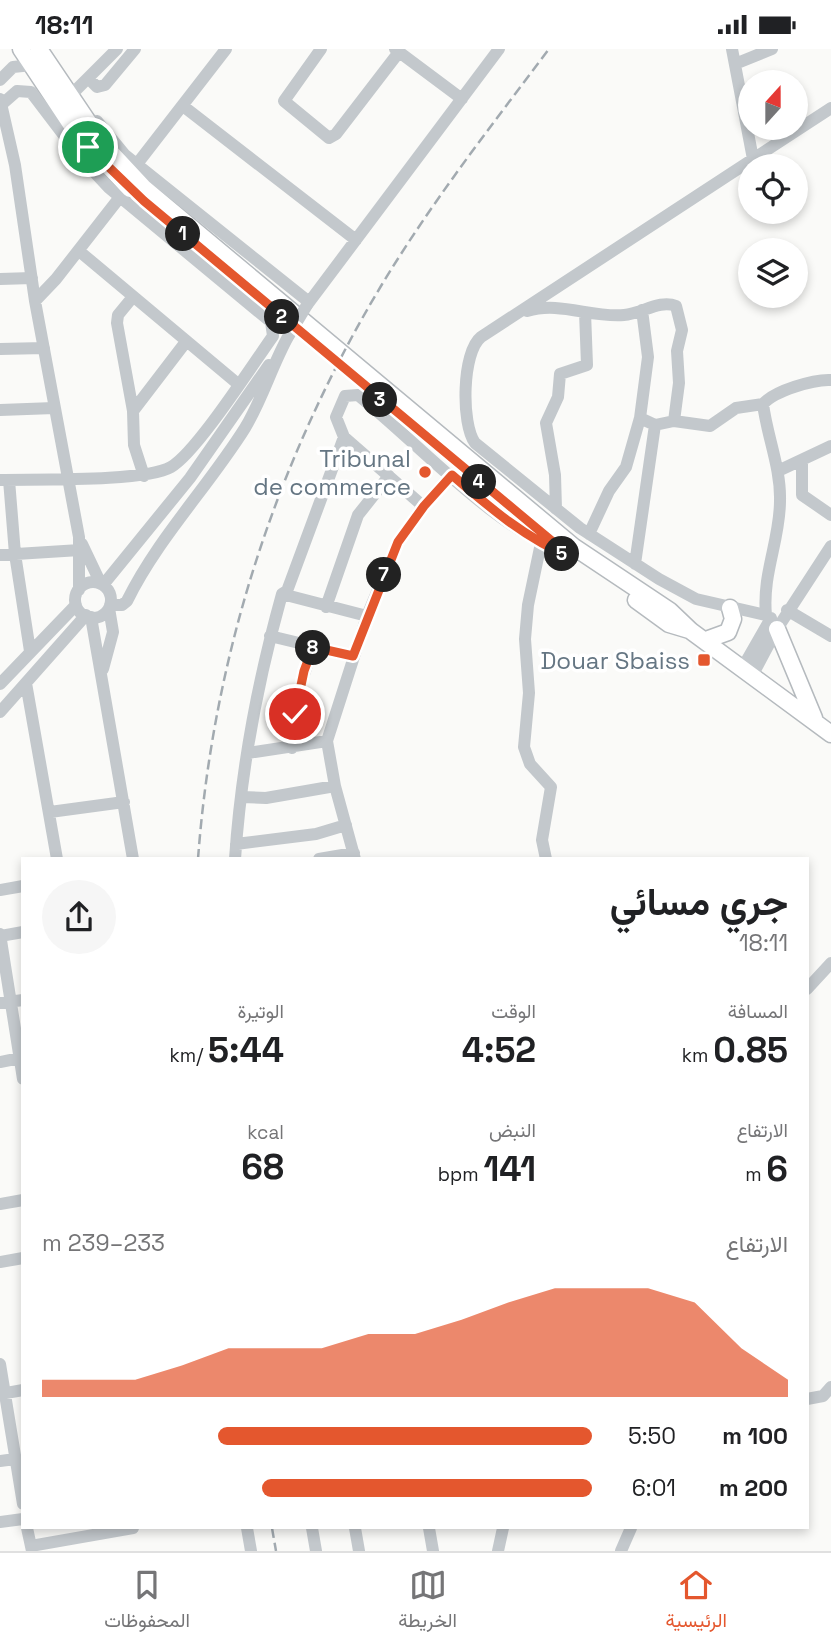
<!DOCTYPE html>
<html lang="ar">
<head>
<meta charset="utf-8">
<style>
	:root { --surface:#fff; --page:#f6f6f6; --text:#202124; --muted:#757577; --line:#e0e0e0; --accent:#e4572e }
	body { margin:0; font-family:"Space Grotesk",Vazirmatn,sans-serif; background:var(--page); color:var(--text); direction:rtl; height:100vh; display:flex; flex-direction:column; font-size:26px; white-space:nowrap }
	* { box-sizing:border-box; margin:0 }
	p { font-size:23px; color:var(--muted) }
	.icon { flex:none; width:38px; height:38px; fill:none; stroke:currentColor; stroke-width:2; stroke-linecap:round; stroke-linejoin:round }
	.map { position:relative; flex:1; overflow:hidden; direction:ltr }
	.drawer { position:absolute; left:21px; top:808px; width:788px; height:672px; display:flex; flex-direction:column; background:var(--surface); border-radius:0px; box-shadow:0 4px 10px #0003; direction:rtl }
	.drawer>* { flex:none }
	.needle { width:46px; rotate:21deg }
	.fabs { position:absolute; left:738px; top:21px; display:grid; gap:14px }
	.fabs a { display:grid; place-items:center; width:70px; height:70px; border-radius:50%; background:var(--surface); box-shadow:0 4px 10px #0003; font-size:35px }
	.pin { position:absolute; display:grid; place-items:center; width:60px; height:60px; color:#fff; margin:-30px; border:4px solid #fff; border-radius:50%; box-shadow:0 2px 7px #0007 }
	.km { position:absolute; width:35px; height:35px; margin:-18px; border-radius:50%; background:#222; color:#fff; font-size:19px; line-height:35px; text-align:center }
	.round { display:grid; place-items:center; flex:none; width:74px; height:74px; border-radius:37px; background:var(--page) }
	.headline { display:flex; align-items:center; justify-content:space-between; height:119px; padding:0 21px }
	h1 { font-size:38px; font-weight:700; line-height:52px }
	.metrics { display:grid; grid-template-columns:repeat(3,1fr); gap:10px; height:119px; padding:7px 21px }
	.metrics div { display:grid; align-content:center }
	.metrics b { font-size:35px; font-weight:700 }
	.metrics small { font-size:19px; font-weight:400 }
	.metrics p { font-size:19px }
	.chart { height:196px; padding:14px 21px }
	.chart p { display:flex; justify-content:space-between }
	.chart svg { width:100%; height:126px; margin-top:7px; fill:var(--accent); opacity:.7 }
	ul { padding:0 21px; list-style:none; font-size:23px }
	li { display:grid; grid-template-columns:112px 84px 1fr; align-items:center; height:52px }
	li i { height:18px; border-radius:9px; background:var(--accent) }
	.status { display:flex; justify-content:space-between; align-items:center; height:49px; padding:0 35px; background:var(--surface); direction:ltr }
	.status svg { height:19px; fill:currentColor }
	.dock { display:flex; justify-content:space-around; align-items:center; height:98px; border-top:2px solid var(--line); background:var(--surface); font-size:19px; color:var(--muted) }
	.dock a { display:grid; justify-items:center; gap:4px }
	.dock .selected { color:var(--accent) }
	.map>svg:first-child { display:block }
</style>
</head>
<body>
<div class="status"><b>18:11</b><svg viewBox="0 0 49 12"><path d="M0 12V9h3v3zM5 12V6h3v6zM10 12V3h3v9zM15 12V0h3v12zM26 1h20v11H26zM47 4h2v5h-2z"/></svg></div>
<div class="map">
<svg width="831" height="1502" viewBox="0 0 831 1502">
	<rect width="100%" height="100%" fill="#fafaf8"/>
	<g fill="none" stroke-linecap="round" stroke-linejoin="round">
		<!-- major casing -->
		<g stroke="#b5babe" stroke-width="19">
			<path id="major" d="M21,0L76,83L130,140
				M39,0L103,95L144,139L574,498L670,562L691,582L831,685
				M636,551L669,575L689,581
				M777,580L814,669
				M706,591L728,583L733,570L730,559"/>
		</g>
		<!-- minor -->
		<path stroke="#c3c8cc" stroke-width="12" d="M321,0L284,52L329,89L336,85L399,3
			M395,0L462,50
			M732,0L753,110
			M735,15L772,0
			M89,30L97,38L105,36L135,0
			M0,31L13,18L32,16
			M75,42L117,0
			M0,50L15,116L35,252L79,488V541
			M183,57L356,191
			M831,59L481,288C462,303 461,375 475,394L580,479L659,530L696,550L766,566L777,580L831,497
			M97,72L125,106L309,253
			M137,115L226,0
			M79,202L238,335
			M0,230L32,229
			M132,249L118,266L117,274L133,362L134,396L144,427
			M35,252L56,230L120,148
			M307,256L499,0
			M527,262C560,252 591,269 624,266C641,265 660,250 676,257L682,281L677,302L679,334L674,372
			M0,300L44,299
			M763,355C774,342 814,330 831,331
			M0,361L54,359
			M133,362L185,294
			M640,369L648,308L642,261
			M655,376L674,372L710,377L736,359L763,355C767,387 781,419 780,452C780,491 762,525 766,566
			M802,413V446L831,466
			M778,422L831,397
			M0,431C36,430 145,433 171,418C196,404 253,315 273,287L271,273L109,139L82,110L31,43L17,42L1,56
			M9,431L15,505L30,602
			M423,457L344,388L336,368L345,347L358,346C426,401 489,475 571,508
			M556,460L555,426L546,374L558,348L560,325L587,316L585,263
			M589,485L609,442L626,418L640,369L655,376L635,515
			M541,494L528,556L525,590L529,644L524,698L530,715L551,738L542,791L546,810
			M82,495L101,535
			M0,506L80,501
			M75 551a18 18 0 1 1 36 0a18 18 0 1 1-36 0Z
			M103,536L190,429L269,316
			M282,545L367,567
			M110,556H122L127,552C158,489 208,438 245,379C263,349 272,316 289,286
			M326,558L358,466L389,427
			M787,561L831,587
			M91,568L133,810
			M270,587L353,607
			M743,618L771,569
			M103,620L113,583L109,559
			M753,625L777,580
			M26,634L57,810
			M0,635L76,556
			M0,663L86,566
			M292,699L300,638L313,598
			M248,704L327,692
			M242,748L266,749L335,737
			M50,763L124,753
			M236,795L316,785L346,776
			M235,810C241,721 258,631 282,545L287,542L344,388
			M319,810L354,804
			M355,810L335,737L327,692L367,567L398,493L423,457L451,426
			M0,841L23,837
			M0,885L23,1030
			M0,887L23,883
			M807,940L831,914
			M0,954L23,951
			M0,1013L20,1009
			M0,1155L23,1151
			M0,1213L23,1209
			M0,1315L23,1455
			M0,1345L23,1341
			M807,1350L823,1347L831,1338
			M0,1412L15,1410
			M0,1473L23,1470
			M27,1479L32,1502
			M247,1479L251,1502
			M312,1479L316,1502
			M355,1479L359,1502
			M429,1479L433,1502
			M31,1497L133,1479
			M498,1502L503,1479
			M621,1502L631,1479"/>
		<!-- major -->
		<use href="#major" stroke="#fff" stroke-width="16"/>
		<!-- rail -->
		<path stroke="#a2aab0" stroke-width="2.5" stroke-dasharray="10 5" stroke-linecap="butt" d="M198,810C213,607 276,412 381,237C431,154 491,77 549,0
			M272,1479L276,1502"/>
		<!-- minor-bridge -->
		<path stroke="#c3c8cc" stroke-width="12" d="M289,286L307,256"/>
	</g>
	<g fill="none" stroke-linecap="round" stroke-linejoin="round">
		<!-- route casing -->
		<g stroke="#fff" stroke-width="14">
			<path id="route" d="M88,98L144,152L571,508C526,490 489,458 452,426L424,457L398,493L353,607L313,598L304,622L295,665"/>
		</g>
		<!-- route -->
		<use href="#route" stroke="#e4572e" stroke-width="9"/>
	</g>
	<!-- markers -->
	<g fill="#e4572e" stroke="#fff" stroke-width="2.5">
		<circle cx="425" cy="423" r="7"/>
		<rect x="697" y="604" width="14" height="14" rx="3.5"/>
	</g>
	<g text-anchor="middle" dominant-baseline="central" stroke-width="7" stroke-linejoin="round" paint-order="stroke">
		<!-- poi labels -->
		<g font-size="24" fill="#657683" stroke="#fff" text-anchor="end">
			<text x="411" y="409">Tribunal<tspan x="411" dy="28">de commerce</tspan></text>
			<text x="690" y="611">Douar Sbaiss</text>
		</g>
	</g>
</svg>
<div class="fabs">
<a><svg class="needle" viewBox="-14 -14 28 28"><path d="M0-13l5 13h-10z" fill="#e53935"/><path d="M0 13l5-13h-10z" fill="#757577"/></svg></a>
<a><svg class="icon" aria-label="locate" viewBox="0 0 24 24"><circle cx="12" cy="12" r="6"/><path d="M12 2v4M12 18v4M2 12h4M18 12h4"/></svg></a>
<a><svg class="icon" aria-label="layers" viewBox="0 0 24 24"><path d="M12 4l9 5-9 5-9-5zM3 14l9 5 9-5"/></svg></a>
</div>
<div class="pin" style="left:88px;top:98px;background:#1e9e55"><svg class="icon" aria-label="arrive" viewBox="0 0 24 24"><path d="M6 21V4h12l-3 4 3 4H6"/></svg></div>
<div class="pin" style="left:295px;top:665px;background:#d93025"><svg class="icon" aria-label="check" viewBox="0 0 24 24"><path d="M5 12l5 5 9-10"/></svg></div>
<b class="km" style="left:183px;top:185px">1</b>
<b class="km" style="left:282px;top:268px">2</b>
<b class="km" style="left:380px;top:351px">3</b>
<b class="km" style="left:479px;top:433px">4</b>
<b class="km" style="left:562px;top:505px">5</b>
<b class="km" style="left:384px;top:526px">7</b>
<b class="km" style="left:313px;top:599px">8</b>
<section class="drawer">
<div class="headline"><div><h1>جري مسائي</h1><p>18:11</p></div><a class="round"><svg class="icon" aria-label="share" viewBox="0 0 24 24"><path d="M12 15V3M7 8l5-5 5 5M5 13v7h14v-7"/></svg></a></div>
<div class="metrics">
<div><p>المسافة</p><b>0.85<small> km</small></b></div>
<div><p>الوقت</p><b>4:52</b></div>
<div><p>الوتيرة</p><b>5:44<small> /km</small></b></div>
</div>
<div class="metrics">
<div><p>الارتفاع</p><b>6<small> m</small></b></div>
<div><p>النبض</p><b>141<small> bpm</small></b></div>
<div><p>kcal</p><b>68</b></div>
</div>
<div class="chart"><p><span>الارتفاع</span>233–239 m</p>
<svg viewBox="0 0 160 44" preserveAspectRatio="none"><path d="M0 44V38L10 38L20 38L30 33L40 27L50 27L60 27L70 22L80 22L90 17L100 11L110 6L120 6L130 6L140 11L150 27L160 38V44z"/></svg>
</div>
<ul>
<li><b>100 m</b>5:50<i style="width:68%"></i></li>
<li><b>200 m</b>6:01<i style="width:60%"></i></li>
</ul>
</section>
</div>
<nav class="dock">
<a class="selected"><svg class="icon" aria-label="home" viewBox="0 0 24 24"><path d="M3 11l9-7 9 7M6 9v11h12V9"/></svg>الرئيسية</a>
<a><svg class="icon" aria-label="map" viewBox="0 0 24 24"><path d="M3 6l6-2 6 2 6-2v14l-6 2-6-2-6 2zM9 4v14M15 6v14"/></svg>الخريطة</a>
<a><svg class="icon" aria-label="saved" viewBox="0 0 24 24"><path d="M7 4h10v16l-5-4-5 4z"/></svg>المحفوظات</a>
</nav>
</body>
</html>
